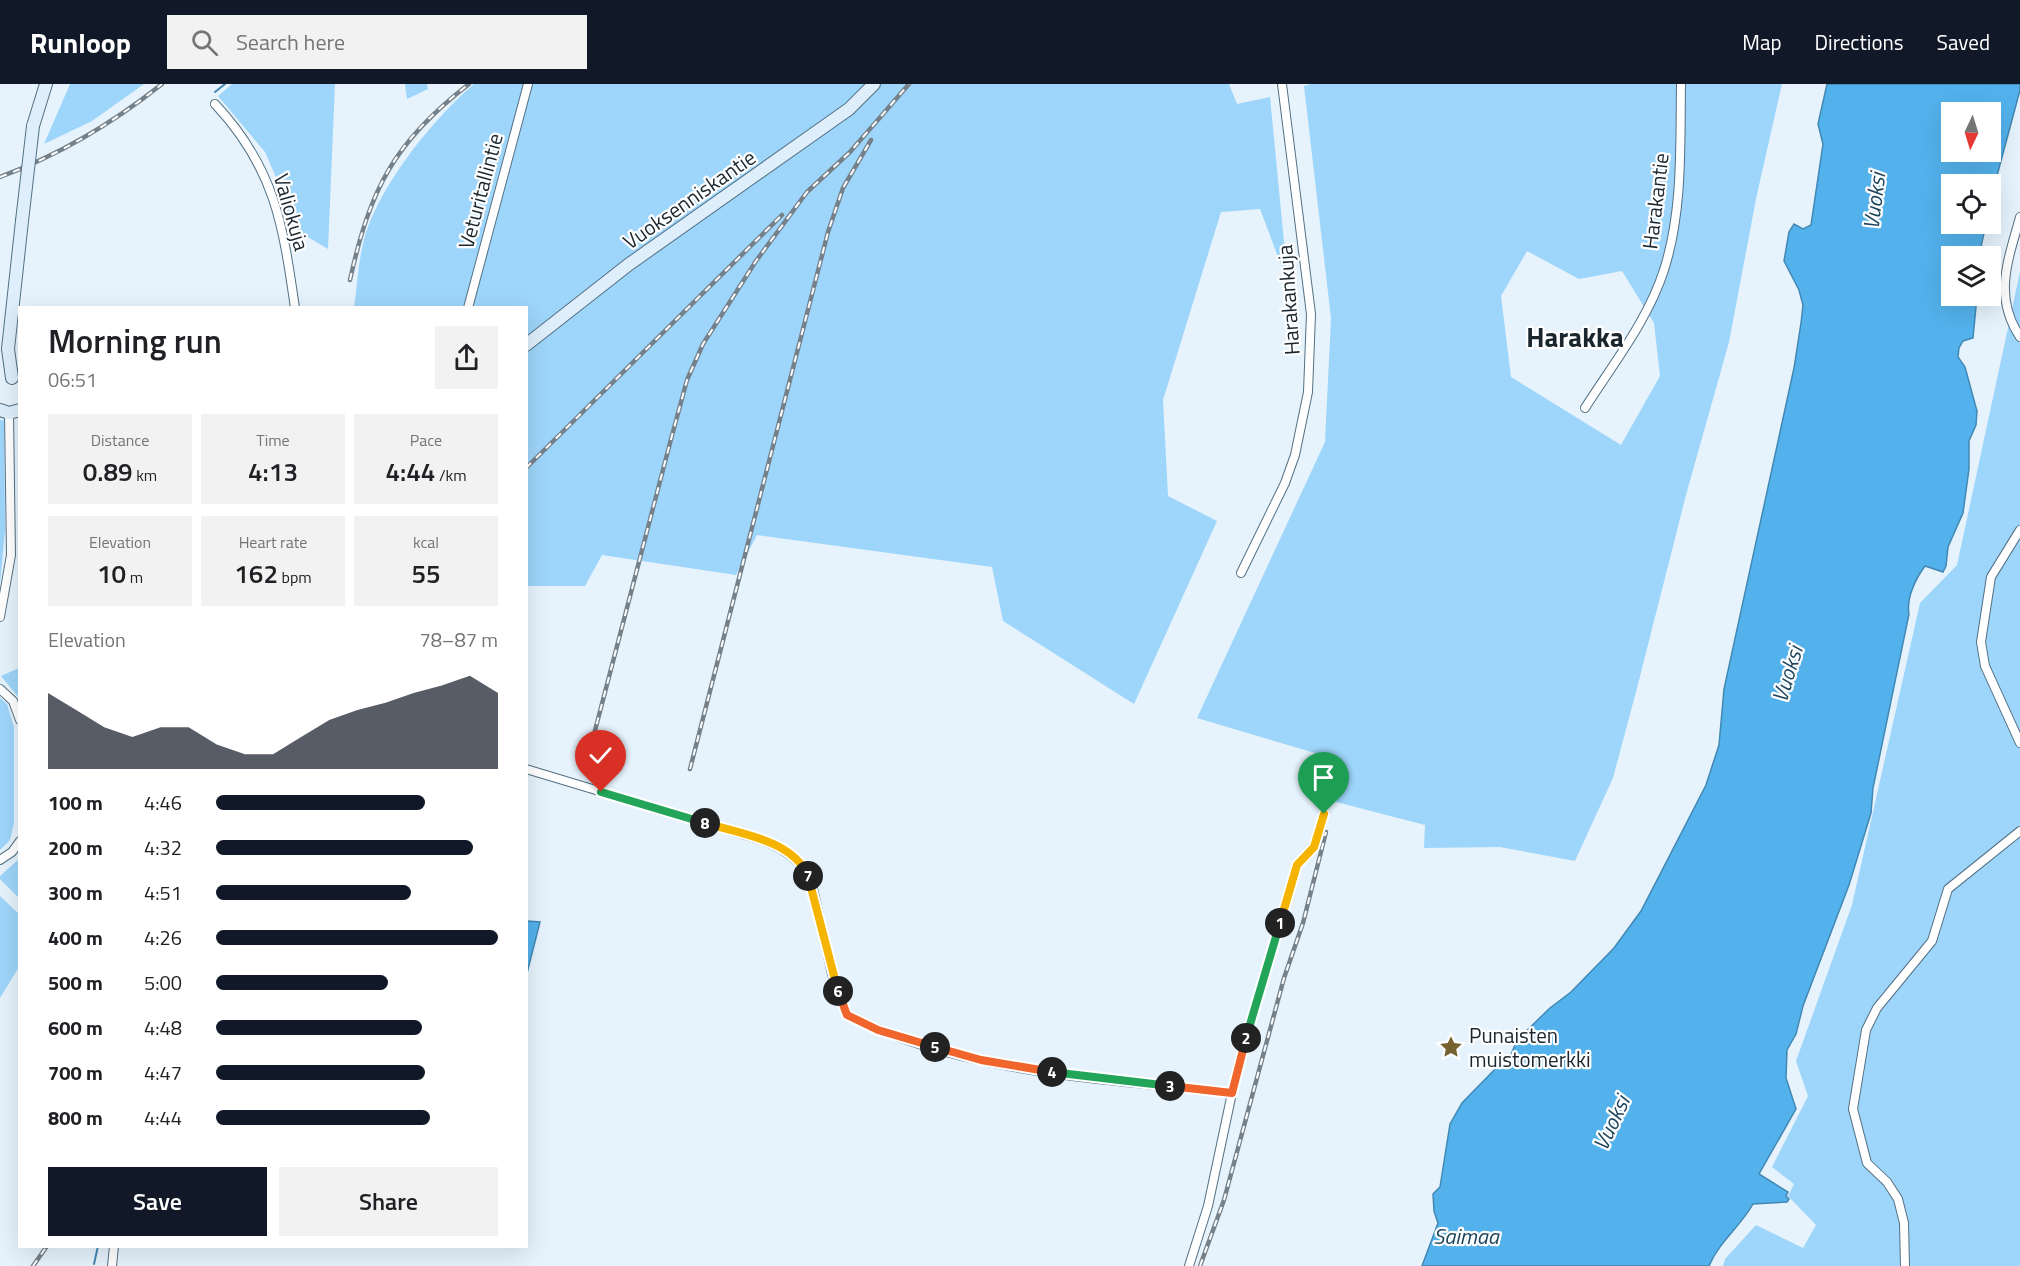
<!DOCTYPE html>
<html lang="en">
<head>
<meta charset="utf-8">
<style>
	:root { --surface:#fff; --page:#f2f2f2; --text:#202124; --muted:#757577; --accent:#111827 }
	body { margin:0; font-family:"Titillium Web",sans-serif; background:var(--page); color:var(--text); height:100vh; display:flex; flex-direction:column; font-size:22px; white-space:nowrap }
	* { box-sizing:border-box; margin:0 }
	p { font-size:20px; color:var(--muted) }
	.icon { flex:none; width:33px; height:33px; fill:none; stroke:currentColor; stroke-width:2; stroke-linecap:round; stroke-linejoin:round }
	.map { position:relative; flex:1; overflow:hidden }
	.drawer { position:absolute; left:18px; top:222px; width:510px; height:942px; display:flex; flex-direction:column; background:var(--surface); border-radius:0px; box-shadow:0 6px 24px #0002 }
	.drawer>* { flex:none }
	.needle { width:39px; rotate:184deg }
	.fabs { position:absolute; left:1941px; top:18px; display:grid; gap:12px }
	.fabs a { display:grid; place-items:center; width:60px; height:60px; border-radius:0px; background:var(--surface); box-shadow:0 6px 24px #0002; font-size:30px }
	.pin { position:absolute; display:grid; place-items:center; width:51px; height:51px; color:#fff; margin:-62px -26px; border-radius:50% 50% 50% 0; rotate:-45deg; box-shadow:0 0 6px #0007 }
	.pin .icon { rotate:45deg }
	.km { position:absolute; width:30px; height:30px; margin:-15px; border-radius:50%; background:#222; color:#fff; font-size:16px; line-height:30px; text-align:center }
	.round { display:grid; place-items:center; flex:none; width:63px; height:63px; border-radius:0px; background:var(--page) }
	.headline { display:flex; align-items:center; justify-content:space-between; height:102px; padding:0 30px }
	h1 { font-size:33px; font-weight:600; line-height:45px }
	.stats { display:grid; grid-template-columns:repeat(3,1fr); gap:9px; height:102px; padding:6px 30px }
	.stats div { display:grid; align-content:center; border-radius:0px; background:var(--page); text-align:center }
	.stats b { font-size:26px; font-weight:600 }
	.stats small { font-size:16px; font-weight:400 }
	.stats p { font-size:16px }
	.chart { height:168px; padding:12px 30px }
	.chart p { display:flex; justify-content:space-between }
	.chart svg { width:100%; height:108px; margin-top:6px; fill:var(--accent); opacity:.7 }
	.cta { display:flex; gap:12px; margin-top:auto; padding:12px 30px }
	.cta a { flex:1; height:69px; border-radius:0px; background:var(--accent); color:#fff; font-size:24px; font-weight:600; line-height:69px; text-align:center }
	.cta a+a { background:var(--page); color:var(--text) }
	ul { padding:0 30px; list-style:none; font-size:20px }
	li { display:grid; grid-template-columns:96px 72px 1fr; align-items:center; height:45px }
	li i { height:15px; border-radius:8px; background:var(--accent) }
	header { display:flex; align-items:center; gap:36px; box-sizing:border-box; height:84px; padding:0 30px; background:var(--accent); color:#fff }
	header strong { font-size:28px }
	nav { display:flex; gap:33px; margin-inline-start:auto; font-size:21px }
	.search { width:420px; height:54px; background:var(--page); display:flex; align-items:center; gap:15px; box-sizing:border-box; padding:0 21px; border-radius:0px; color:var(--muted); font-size:22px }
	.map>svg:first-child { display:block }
</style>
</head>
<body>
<header>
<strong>Runloop</strong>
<div class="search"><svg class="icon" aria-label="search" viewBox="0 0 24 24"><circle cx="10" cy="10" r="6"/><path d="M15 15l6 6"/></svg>Search here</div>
<nav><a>Map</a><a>Directions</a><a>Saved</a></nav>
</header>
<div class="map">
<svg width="2020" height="1182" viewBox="0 0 2020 1182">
	<rect width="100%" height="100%" fill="#e6f3fc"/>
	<!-- green -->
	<path fill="#9ed5fa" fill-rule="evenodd" d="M70,0H144L92,37L44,60Z
		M232,0H335L328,165L291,143L278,98L265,68L218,12Z
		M405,0H427L428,5L407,15Z
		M474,0H1229L1237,20L1270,13L1288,199L1260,125L1221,128L1163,316L1168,412L1217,437L1134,620L1003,537L992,483L757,451L736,491L602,471L585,502H527L526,224H354C357,203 358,180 363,160C376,105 432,36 474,0Z
		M1311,0H1782L1757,110L1729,258L1686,411L1637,604L1613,694L1575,777L1500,763L1424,764L1425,741L1313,712L1315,669L1197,634L1325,358L1331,234L1304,2ZM1527,167L1579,195L1622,187L1654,239L1660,292L1621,361L1511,293L1501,212Z
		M2020,188V1182H1723L1725,1175L1756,1141L1803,1164L1816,1141L1788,1112L1794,1100L1772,1083L1808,1012L1796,977L1852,821L1920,519L1957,481Z
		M0,336H4L5,446L0,500Z
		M19,584V614L1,592Z
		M0,614L7,620L14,643V739L10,756L0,766Z
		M19,775V814L0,795V792Z
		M0,812L20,831L19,883L0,914Z"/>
	<!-- water -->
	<path fill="#53b2ec" stroke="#4288b3" stroke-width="1.5" fill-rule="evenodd" d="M1827,0H2020V6L1991,114L1990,100H1952V140H1986L1979,172H1952V212H1977L1973,254L1963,257L1959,264L1958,273L1965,283L1977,327L1976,341L1969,357V385L1963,429L1948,463L1946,482L1943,488L1925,482C1916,494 1906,514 1909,530L1873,704L1871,729L1849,801L1803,922L1796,950L1787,966L1786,994L1796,1025L1759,1090L1788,1108L1786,1112L1789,1115L1787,1118L1753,1120C1740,1143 1719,1158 1709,1182H1422L1438,1139L1434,1127L1433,1110L1440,1103L1450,1040L1462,1019L1496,984L1508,978L1517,956L1550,924L1571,908L1614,864L1641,827L1706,701L1719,661L1724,605L1794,284L1801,239L1803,221L1799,206L1784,177L1789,148L1794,140L1803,145L1811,141L1823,60L1818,40ZM1990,28V68H1952V28Z
		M527,837L540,838L527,889L526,837Z"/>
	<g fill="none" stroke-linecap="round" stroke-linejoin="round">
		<!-- stream -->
		<path stroke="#4288b3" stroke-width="2" d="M215,8L225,0
			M94,1180L98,1162"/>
		<!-- street casing -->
		<g stroke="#537084" stroke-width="10">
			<path id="street" d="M215,20C275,84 283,141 295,224
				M2020,133C2008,177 1993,212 2020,253
				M468,224L528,0
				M1585,324C1613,280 1648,236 1664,186C1683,127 1680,61 1681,0
				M2020,446L1991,493L1981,558L1985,582L2020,659
				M1241,489L1285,399L1295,371L1308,308L1311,230L1282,0
				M0,533L11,471L9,329
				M0,605L13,617L20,636
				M526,685L762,756C785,765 802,777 812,800L832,890L847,931C962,989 1105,995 1232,1009L1249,943L1297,781L1313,763L1324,730
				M0,776L12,768L20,757
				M112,1182L114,1162
				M1189,1182L1208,1122L1232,1009
				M1905,1182L1904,1139L1898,1115L1887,1098L1867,1079L1853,1025L1866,946L1877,924L1932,857L1948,805L2020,747"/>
		</g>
		<!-- secondary casing -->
		<g stroke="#537084" stroke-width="14">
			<path id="secondary" d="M33,42L46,0
				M526,261L628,181L849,25L874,0
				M12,294L8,265L22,137
				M0,326L9,329L20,326"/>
		</g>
		<!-- street -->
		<use href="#street" stroke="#fff" stroke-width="8"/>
		<!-- secondary -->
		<use href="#secondary" stroke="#deeffb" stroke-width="12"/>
		<!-- rail casing -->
		<g stroke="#75818a" stroke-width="4.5">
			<path id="rail" d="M0,93C59,71 113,39 162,0
				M350,196C370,105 394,58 469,0
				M526,384L782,131
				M586,681L670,359L687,296L703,260L756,177L807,108L850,68L909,0
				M690,685L828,148L843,104L871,56
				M33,1182L47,1162
				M1200,1182L1224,1116L1284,894L1303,839L1326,748"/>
		</g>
		<!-- rail -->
		<use href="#rail" stroke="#fefefe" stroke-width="2" stroke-dasharray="7" stroke-linecap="butt"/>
		<!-- secondary-bridge casing -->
		<g stroke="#537084" stroke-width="14" stroke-linecap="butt">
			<path id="secondary-bridge" d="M22,137L33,42"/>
		</g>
		<!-- secondary-bridge -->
		<use href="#secondary-bridge" stroke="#deeffb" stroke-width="12"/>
	</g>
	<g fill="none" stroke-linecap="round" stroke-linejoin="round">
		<!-- split-1 casing -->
		<g stroke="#fff" stroke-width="12">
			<path id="split-1" d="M1280,839L1297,781L1314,763L1324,730"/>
		</g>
		<!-- split-2 casing -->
		<g stroke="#fff" stroke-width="12">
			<path id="split-2" d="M1246,954L1280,839"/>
		</g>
		<!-- split-3 casing -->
		<g stroke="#fff" stroke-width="12">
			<path id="split-3" d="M1170,1002L1232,1009L1246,954"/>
		</g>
		<!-- split-4 casing -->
		<g stroke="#fff" stroke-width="12">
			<path id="split-4" d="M1052,988L1170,1002"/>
		</g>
		<!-- split-5 casing -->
		<g stroke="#fff" stroke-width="12">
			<path id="split-5" d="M935,963L981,976L1052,988"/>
		</g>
		<!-- split-6 casing -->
		<g stroke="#fff" stroke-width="12">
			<path id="split-6" d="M838,907L847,931L878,946L935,963"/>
		</g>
		<!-- split-7 casing -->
		<g stroke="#fff" stroke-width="12">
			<path id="split-7" d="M808,792L838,907"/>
		</g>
		<!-- split-8 casing -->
		<g stroke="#fff" stroke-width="12">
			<path id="split-8" d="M705,739C738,749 793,756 808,792"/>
		</g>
		<!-- split-9 casing -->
		<g stroke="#fff" stroke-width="12">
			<path id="split-9" d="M601,708L705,739"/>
		</g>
		<!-- split-1 -->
		<use href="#split-1" stroke="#f5b400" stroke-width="8"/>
		<!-- split-2 -->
		<use href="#split-2" stroke="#22a559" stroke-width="8"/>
		<!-- split-3 -->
		<use href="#split-3" stroke="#f0652b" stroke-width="8"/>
		<!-- split-4 -->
		<use href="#split-4" stroke="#22a559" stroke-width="8"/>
		<!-- split-5 -->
		<use href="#split-5" stroke="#f0652b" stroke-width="8"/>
		<!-- split-6 -->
		<use href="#split-6" stroke="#f0652b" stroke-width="8"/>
		<!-- split-7 -->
		<use href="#split-7" stroke="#f5b400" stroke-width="8"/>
		<!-- split-8 -->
		<use href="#split-8" stroke="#f5b400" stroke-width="8"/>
		<!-- split-9 -->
		<use href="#split-9" stroke="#22a559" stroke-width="8"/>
	</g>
	<!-- icons -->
	<defs>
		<g id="sight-bare" transform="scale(1.8)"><path d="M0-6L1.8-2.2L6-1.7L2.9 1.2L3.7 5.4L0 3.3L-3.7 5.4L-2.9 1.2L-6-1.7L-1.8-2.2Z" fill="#766231" stroke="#fefefe" stroke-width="2.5" paint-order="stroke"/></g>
	</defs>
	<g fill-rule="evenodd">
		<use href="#sight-bare" x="1451" y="963"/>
	</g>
	<g text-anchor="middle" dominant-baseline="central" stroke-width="4.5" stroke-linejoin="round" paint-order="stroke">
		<!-- street labels -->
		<g font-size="21" fill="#1a262e" stroke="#fefefe">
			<text transform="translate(480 107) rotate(-75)">Veturitallintie</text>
			<text transform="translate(689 115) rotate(-35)">Vuoksenniskantie</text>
			<text transform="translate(1655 117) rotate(-83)">Harakantie</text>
			<text transform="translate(292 128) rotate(74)">Valiokuja</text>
			<text transform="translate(1288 216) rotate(-94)">Harakankuja</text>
		</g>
		<!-- poi labels -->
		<g font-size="21" fill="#1a262e" stroke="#fefefe" text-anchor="start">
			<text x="1469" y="951">Punaisten<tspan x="1469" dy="24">muistomerkki</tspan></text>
		</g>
		<!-- water labels -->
		<g font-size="22" font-style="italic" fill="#1d445d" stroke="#fefefe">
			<text transform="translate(1874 117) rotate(-83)">Vuoksi</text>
			<text transform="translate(1787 590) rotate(-73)">Vuoksi</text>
			<text transform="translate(1611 1039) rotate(-65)">Vuoksi</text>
			<text x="1466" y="1152">Saimaa</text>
		</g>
		<!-- district labels -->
		<g font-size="27" font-weight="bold" fill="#1a262e" stroke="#fefefe">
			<text x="1575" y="252">Harakka</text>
		</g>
	</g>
</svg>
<div class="fabs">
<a><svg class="needle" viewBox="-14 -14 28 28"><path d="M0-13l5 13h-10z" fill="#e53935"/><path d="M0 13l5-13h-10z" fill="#757577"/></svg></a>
<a><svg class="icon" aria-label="locate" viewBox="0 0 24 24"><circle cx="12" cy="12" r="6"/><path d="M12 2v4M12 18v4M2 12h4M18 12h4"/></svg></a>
<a><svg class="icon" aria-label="layers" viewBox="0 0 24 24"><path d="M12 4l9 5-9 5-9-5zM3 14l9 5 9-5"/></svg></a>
</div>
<div class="pin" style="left:1324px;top:730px;background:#1e9e55"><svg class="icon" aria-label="arrive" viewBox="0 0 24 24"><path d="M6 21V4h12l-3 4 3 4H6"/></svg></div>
<div class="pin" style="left:601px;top:708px;background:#d93025"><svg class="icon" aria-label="check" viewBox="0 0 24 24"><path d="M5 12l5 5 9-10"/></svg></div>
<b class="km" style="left:1280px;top:839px">1</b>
<b class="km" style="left:1246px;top:954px">2</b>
<b class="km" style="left:1170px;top:1002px">3</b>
<b class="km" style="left:1052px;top:988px">4</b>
<b class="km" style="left:935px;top:963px">5</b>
<b class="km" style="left:838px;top:907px">6</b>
<b class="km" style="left:808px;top:792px">7</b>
<b class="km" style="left:705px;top:739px">8</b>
<section class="drawer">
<div class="headline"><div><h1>Morning run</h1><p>06:51</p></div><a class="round"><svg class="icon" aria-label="share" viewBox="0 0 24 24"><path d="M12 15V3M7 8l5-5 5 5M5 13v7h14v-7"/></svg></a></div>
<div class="stats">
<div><p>Distance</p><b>0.89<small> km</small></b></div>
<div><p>Time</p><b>4:13</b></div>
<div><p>Pace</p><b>4:44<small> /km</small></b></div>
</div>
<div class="stats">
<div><p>Elevation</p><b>10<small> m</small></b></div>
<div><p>Heart rate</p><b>162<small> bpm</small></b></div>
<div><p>kcal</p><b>55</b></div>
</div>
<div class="chart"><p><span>Elevation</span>78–87 m</p>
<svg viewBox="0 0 160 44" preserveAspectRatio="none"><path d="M0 44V13L10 20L20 27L30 31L40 27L50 27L60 34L70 38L80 38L90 31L100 24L110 20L120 17L130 13L140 10L150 6L160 13V44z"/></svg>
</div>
<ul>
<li><b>100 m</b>4:46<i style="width:74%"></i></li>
<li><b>200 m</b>4:32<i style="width:91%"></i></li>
<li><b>300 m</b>4:51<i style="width:69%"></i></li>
<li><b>400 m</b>4:26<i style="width:100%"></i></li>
<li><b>500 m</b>5:00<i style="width:61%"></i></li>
<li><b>600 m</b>4:48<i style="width:73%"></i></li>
<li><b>700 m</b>4:47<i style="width:74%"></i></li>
<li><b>800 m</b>4:44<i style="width:76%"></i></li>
</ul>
<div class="cta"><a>Save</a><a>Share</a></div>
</section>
</div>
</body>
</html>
